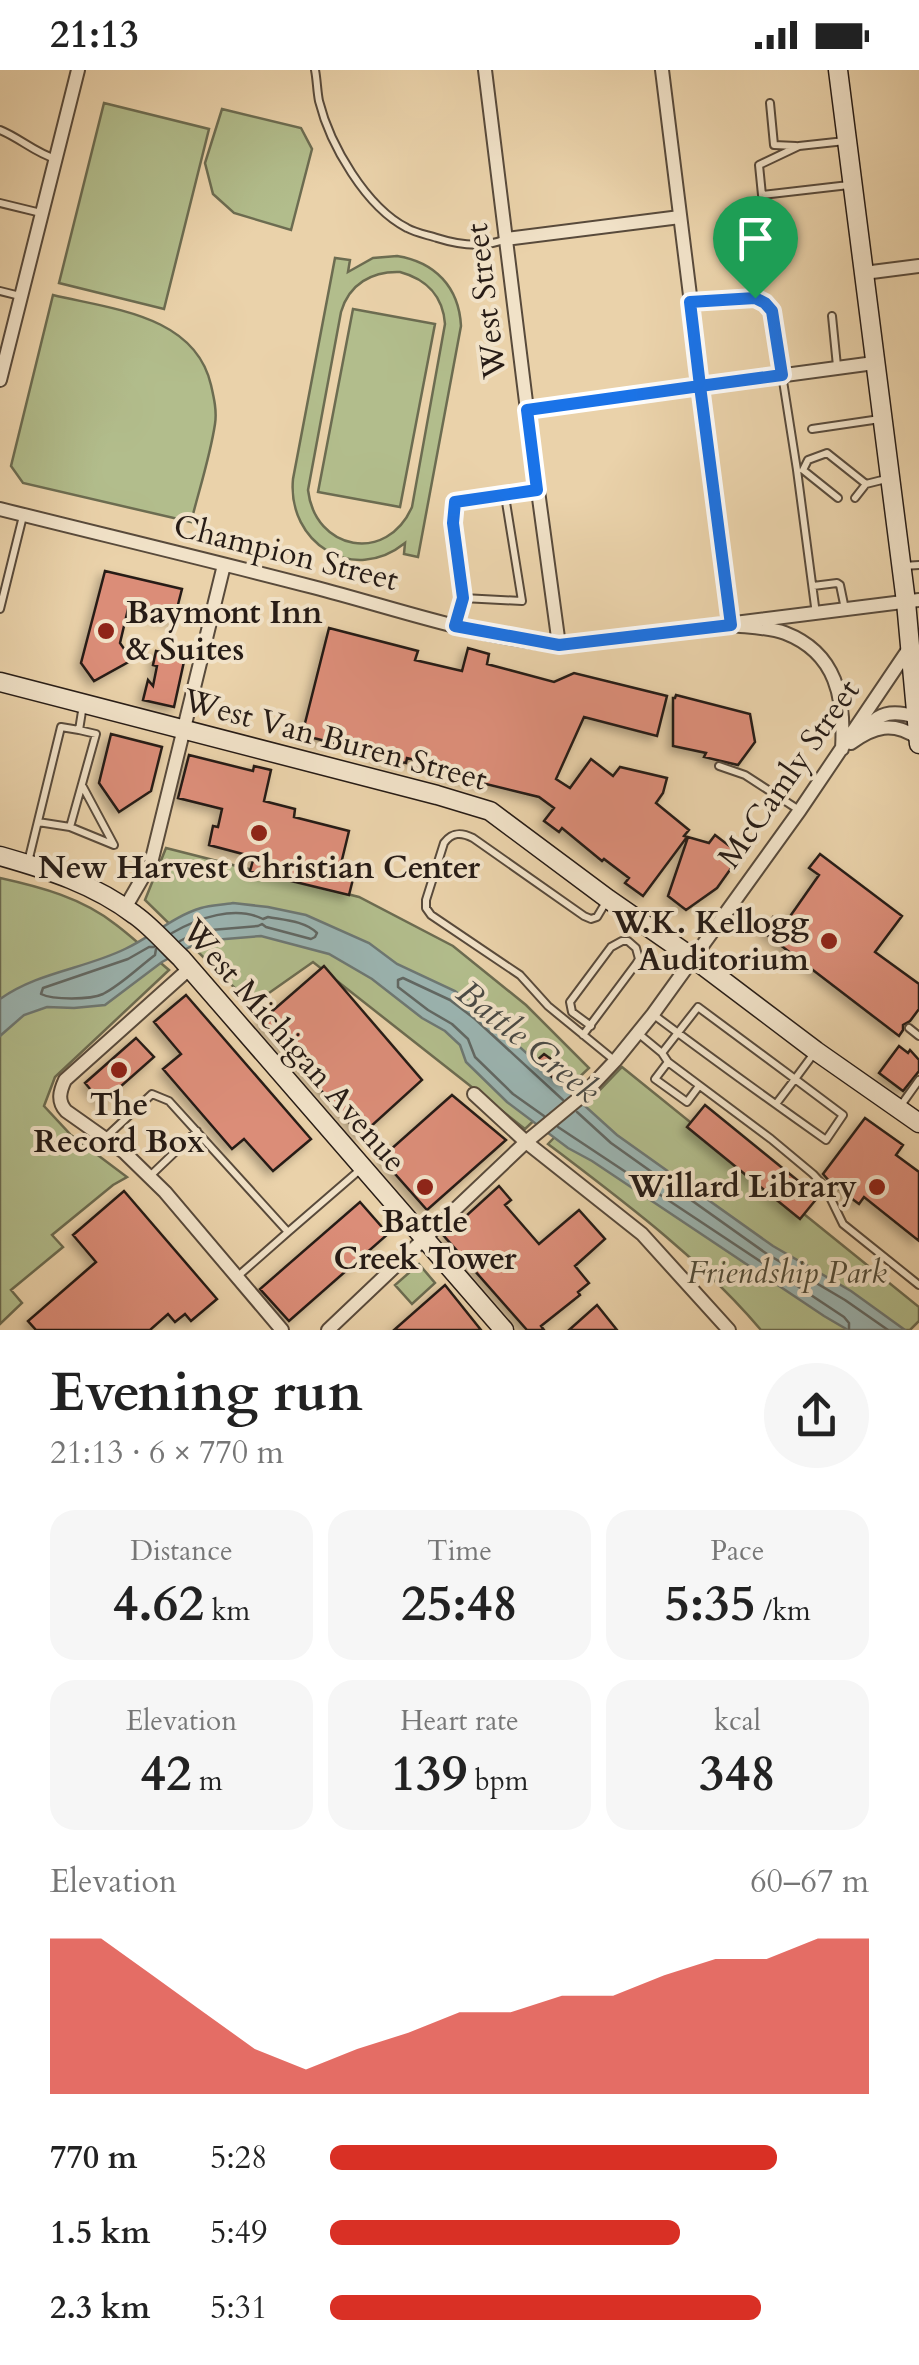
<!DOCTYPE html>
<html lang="en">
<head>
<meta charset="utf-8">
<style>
	:root { --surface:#fff; --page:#f6f6f6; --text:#222; --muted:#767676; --accent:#d93025 }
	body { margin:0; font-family:Cardo,serif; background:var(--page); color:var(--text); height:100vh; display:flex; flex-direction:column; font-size:38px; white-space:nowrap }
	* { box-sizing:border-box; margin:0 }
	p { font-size:32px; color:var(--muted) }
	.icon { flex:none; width:55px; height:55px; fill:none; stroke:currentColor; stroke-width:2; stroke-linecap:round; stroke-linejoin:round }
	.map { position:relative; height:1260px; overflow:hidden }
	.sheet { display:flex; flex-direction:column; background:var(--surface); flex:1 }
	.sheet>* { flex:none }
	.pin { position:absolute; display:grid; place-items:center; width:85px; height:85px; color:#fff; margin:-102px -42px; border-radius:50% 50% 50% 0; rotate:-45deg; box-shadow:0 0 10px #0007 }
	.pin .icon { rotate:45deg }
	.round { display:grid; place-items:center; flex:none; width:105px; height:105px; border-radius:52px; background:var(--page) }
	.head { display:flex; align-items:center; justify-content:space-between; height:170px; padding:0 50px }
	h1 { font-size:55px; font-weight:700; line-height:75px }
	.metrics { display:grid; grid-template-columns:repeat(3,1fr); gap:15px; height:170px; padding:10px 50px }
	.metrics div { display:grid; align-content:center; border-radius:25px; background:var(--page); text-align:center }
	.metrics b { font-size:50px; font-weight:700 }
	.metrics small { font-size:28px; font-weight:400 }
	.metrics p { font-size:28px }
	.chart { height:280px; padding:20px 50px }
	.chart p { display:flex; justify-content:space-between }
	.chart svg { width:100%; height:180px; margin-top:10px; fill:var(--accent); opacity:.7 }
	ul { padding:0 50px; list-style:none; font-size:32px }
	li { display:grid; grid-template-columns:160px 120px 1fr; align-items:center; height:75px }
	li i { height:25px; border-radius:12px; background:var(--accent) }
	.status { display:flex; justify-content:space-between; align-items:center; height:70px; padding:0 50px; background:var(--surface); direction:ltr }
	.status svg { height:28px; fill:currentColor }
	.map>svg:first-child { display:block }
</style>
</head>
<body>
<div class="status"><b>21:13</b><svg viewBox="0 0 49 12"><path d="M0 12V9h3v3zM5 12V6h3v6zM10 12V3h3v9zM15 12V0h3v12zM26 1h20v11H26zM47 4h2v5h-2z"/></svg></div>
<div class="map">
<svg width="919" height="1260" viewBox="0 0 919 1260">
	<defs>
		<filter id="shadow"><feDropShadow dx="-4.5" dy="4.5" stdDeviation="5" flood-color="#0004"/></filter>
	</defs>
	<rect width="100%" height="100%" fill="#ead2aa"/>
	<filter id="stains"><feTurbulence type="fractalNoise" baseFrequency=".002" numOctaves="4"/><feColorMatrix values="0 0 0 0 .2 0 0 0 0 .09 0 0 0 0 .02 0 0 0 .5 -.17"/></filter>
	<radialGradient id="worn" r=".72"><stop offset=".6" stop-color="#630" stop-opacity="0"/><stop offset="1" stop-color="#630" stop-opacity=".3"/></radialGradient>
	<!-- green -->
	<path fill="#b2bd8c" stroke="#6c6c51" stroke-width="2.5" fill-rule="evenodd" d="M104,33L209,59L164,239L59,213Z
		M222,39L301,58L312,79L291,160L234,143L213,124L205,93Z
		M397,186C435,192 459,217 461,256L418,487L404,484L405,473C353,515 287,473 293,409L335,188L350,190L348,202L373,188ZM400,202C426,209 443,226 445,254L412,437C387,494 315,481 308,420L341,242C349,214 372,201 400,202Z
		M53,225C111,239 195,245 211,315C214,328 217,341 215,354C210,387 199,420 191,452L23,413L11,396Z
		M353,239L435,254L400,437L318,422Z
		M166,778L359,827L453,876L526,935L589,998L525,1059L313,892L252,935L145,830Z
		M0,808C41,817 82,828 115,854C134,868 151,885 169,900L55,1007L44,1036L71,1065L127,1107L113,1115L52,1165L63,1177L11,1220L22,1233L0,1254Z
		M622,997L919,1237V1251L910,1260H761C700,1188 623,1131 548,1074Z
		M419,1194L435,1213L412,1234L395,1215Z"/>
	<!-- water -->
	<path fill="#9bb5b2" stroke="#6d7874" stroke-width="2.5" d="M233,833L268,837L306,845L369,873L397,894L455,921L481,942L617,1065L773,1176L851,1221L905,1260H848L824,1246L592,1091L568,1078L507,1032L466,992L460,975L445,961L422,948L372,909L329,884L261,866L201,871L162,892L105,935L74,938L47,937L24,945L0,966V929C38,902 84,899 125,879C151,867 174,846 201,838C211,835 223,835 233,833Z"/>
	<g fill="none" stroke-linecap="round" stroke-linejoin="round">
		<!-- shore -->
		<path stroke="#616864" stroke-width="2.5" d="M172,863C198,848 235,835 263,849L268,847C284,850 305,851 317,863L315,867L311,869L266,857L262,854L258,856L199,861L180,871
			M154,877H149L128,889L43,918L41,924C53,930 90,930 103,924C121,915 139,897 155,885L156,879
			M577,1042L611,1073L767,1184L845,1230L888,1260
			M544,1046L513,1024L475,987L468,969L452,954L428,940L398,917V910L403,908L450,930L475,949L563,1030
			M558,1057L844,1247L849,1253V1260"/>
	</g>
	<!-- building -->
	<path fill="#db8d78" stroke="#271c16" stroke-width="2.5" filter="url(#shadow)" d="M105,501L182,519L174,550L128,539L120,573L132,590L94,611L81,593Z
		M329,558L418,581L415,590L462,601L468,578L489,584L487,594L554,612L574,603L667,626L657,666L584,647L556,709L570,718L591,689L613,706L620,697L667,708L663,723L656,733L689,760L684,766L687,767L643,826L625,813L629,808L604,789L602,791L562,758L559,762L544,751L554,738L539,727L441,703L442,697L407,688L406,693L373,685L375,678L334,667L333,673L302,665Z
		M156,581L185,587L174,637L143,630L148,610L153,616L157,596L153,595Z
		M676,625L750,644L755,672L738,695L704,687L706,683L673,676V628H675Z
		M111,664L162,677L151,721L119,742L99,713Z
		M189,685L253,701L254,696L271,700L264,731L295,739L294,747L349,761L339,802L354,805L349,825L250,801L254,787L209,775L213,756L218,757L222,739L178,728Z
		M715,765L736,781L729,791L732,797L717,818L686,840L668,826L688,767L709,773Z
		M820,784L902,846L875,882L919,914V939L910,951L903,955V960L899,966L762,861L773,847L784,855L819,805L809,798Z
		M324,896L422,1010L369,1058V1065L355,1064V1059L266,958H261L262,944H269Z
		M186,925L311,1069L273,1101L244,1069L232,1079L163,999L181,984L154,952Z
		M136,968L154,987L102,1033L85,1013Z
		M899,976L908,983L910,980L919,990V1001L903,1021L879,1003Z
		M544,984L572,1004L561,1015L535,992Z
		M452,1025L506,1070L427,1140L381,1088Z
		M705,1035L818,1127L800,1149L687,1057Z
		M865,1048L903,1075L896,1085L919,1102V1171L864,1127L859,1134L831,1113L823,1104Z
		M499,1116L511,1130L505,1135L539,1174L579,1140L605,1169L575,1196L589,1213L578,1222L580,1225L541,1256L544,1260H527L444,1166Z
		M124,1121L217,1229L191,1251L185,1244L175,1252L168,1244L150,1260H36L28,1251L96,1192L73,1165Z
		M360,1132L388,1164L289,1251L260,1219Z
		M445,1215L481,1260H394Z
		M597,1235L617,1260H569Z"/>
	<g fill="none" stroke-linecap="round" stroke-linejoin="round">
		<!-- lane casing -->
		<g stroke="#584a3b" stroke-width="10">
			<path id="lane" d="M315,0C317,10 317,21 319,31C330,75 366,137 407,158C416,163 428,165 437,168C459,175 484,178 506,169
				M770,33L774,75L796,76
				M0,60C20,68 35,83 56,89
				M845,71L799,76L759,95L762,125L849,115
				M0,133L41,143
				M0,221L20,226
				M691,233C719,234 750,216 772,241L797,400L816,544
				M832,246L837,296
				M812,359L880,349
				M866,414L890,408
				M838,428L803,400L808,390L827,383L866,414L855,428
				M903,496L919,495
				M813,516L837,513L840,515L845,539
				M463,528L522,531L505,426
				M0,539L23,446
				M455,555L463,528L453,453L455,431L536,421
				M719,696L745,705L799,740
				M38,752L70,757L96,664L79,660
				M70,757L114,775L83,717
				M28,792L61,657L79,660L83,635
				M606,832L597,847L591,849L584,846L473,768C461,762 452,762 444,773L426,830V838L431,845L520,905L548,936L614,990
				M654,945C711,988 768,1029 826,1070L843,1045L795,1009L776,1034
				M909,958L919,966
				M639,964L662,983L668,992L771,1069L813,1104L825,1117L843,1154L919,1215
				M583,965L636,894L639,889L636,878L628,871H622L611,877L570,932L572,942L591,956
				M662,983L698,937L795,1009L815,982
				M668,992L655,1009L687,1032L699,1016
				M899,1038L919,1010
				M105,1068L152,1024L169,1031L288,1162L238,1206
				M150,1106L197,1061
				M288,1162L362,1098"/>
		</g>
		<!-- street casing -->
		<g stroke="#584a3b" stroke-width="16">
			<path id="street" d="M485,0L527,340L559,575
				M662,0L731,555C748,557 769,557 785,563C837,583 845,629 842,679
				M506,169L680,147
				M864,203L919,196
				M0,310L78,0
				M527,340L874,293
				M0,439C104,465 209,490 313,517C394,538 475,567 559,575L919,530
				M867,661C877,640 897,641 916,647
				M851,673C874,656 893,651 918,668
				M125,838L151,793L224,495
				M189,899L65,1010C60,1021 57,1031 66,1041L124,1082L165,1122L282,1260
				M474,1024L526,1072L642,1164L729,1260
				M328,1260L526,1072L583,1025L615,991L653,944L800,740L910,577"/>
		</g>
		<!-- secondary casing -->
		<g stroke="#271c16" stroke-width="21">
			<path id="secondary" d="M838,0L906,532L919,674
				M0,612L437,725L490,741L608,829L693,888L816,981L919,1053
				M0,786C49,800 94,814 135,845C152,857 166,874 181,888L504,1260"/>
		</g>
		<!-- lane -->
		<use href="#lane" stroke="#f1e2c8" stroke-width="6"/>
		<!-- street -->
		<use href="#street" stroke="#f1e2c8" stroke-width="12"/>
		<!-- secondary -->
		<use href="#secondary" stroke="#f1e2c8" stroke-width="18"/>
	</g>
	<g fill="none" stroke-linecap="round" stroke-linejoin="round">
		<!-- route casing -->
		<g stroke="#fff" stroke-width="20">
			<path id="route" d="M755,228L690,232L700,316L527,340L537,420L455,432L453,453L463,528L455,556L559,575L731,555L700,316L782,305L772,241L765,233L755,228"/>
		</g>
		<!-- route -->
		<use href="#route" stroke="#1a73e8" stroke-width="12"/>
	</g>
	<!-- markers -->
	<g fill="#8f2418" stroke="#f1e2c8" stroke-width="4">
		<circle cx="106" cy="561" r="10"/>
		<circle cx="259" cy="763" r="10"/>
		<circle cx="829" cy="871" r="10"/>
		<circle cx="119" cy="1000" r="10"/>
		<circle cx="425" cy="1117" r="10"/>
		<circle cx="877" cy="1117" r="10"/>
	</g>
	<g text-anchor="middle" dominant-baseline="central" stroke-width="8" stroke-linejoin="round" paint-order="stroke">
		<!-- street labels -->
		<g font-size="32" fill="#271c16" stroke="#f1e2c8">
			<text transform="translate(486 231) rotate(-97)">West Street</text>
			<text transform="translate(286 483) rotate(14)">Champion Street</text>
			<text transform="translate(335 670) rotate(15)">West Van Buren Street</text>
			<text transform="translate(789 704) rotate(-55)">McCamly Street</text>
			<text transform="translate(294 976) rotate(49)">West Michigan Avenue</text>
		</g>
		<!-- poi labels -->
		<g font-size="32" font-weight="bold" fill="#271c16" stroke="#f1e2c8">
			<text x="126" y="543" text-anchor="start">Baymont Inn<tspan x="126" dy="37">&amp; Suites</tspan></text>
			<text x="259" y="798">New Harvest Christian Center</text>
			<text x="809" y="853" text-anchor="end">W.K. Kellogg<tspan x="809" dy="37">Auditorium</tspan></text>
			<text x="119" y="1035">The<tspan x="119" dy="37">Record Box</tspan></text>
			<text x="857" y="1117" text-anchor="end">Willard Library</text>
			<text x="425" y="1152">Battle<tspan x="425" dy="37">Creek Tower</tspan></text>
		</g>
		<!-- park labels -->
		<g font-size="32" font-style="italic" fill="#514c39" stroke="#f1e2c8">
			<text x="787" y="1203">Friendship Park</text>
		</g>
		<!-- water labels -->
		<g font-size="35" font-style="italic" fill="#4a4a45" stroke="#f1e2c8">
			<text transform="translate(528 972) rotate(39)">Battle Creek</text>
		</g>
	</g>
	<rect width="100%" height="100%" filter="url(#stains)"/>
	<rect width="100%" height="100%" fill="url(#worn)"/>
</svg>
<div class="pin" style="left:755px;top:228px;background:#1e9e55"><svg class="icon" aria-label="arrive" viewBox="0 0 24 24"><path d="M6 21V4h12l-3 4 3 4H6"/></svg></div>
</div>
<section class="sheet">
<div class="head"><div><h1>Evening run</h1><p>21:13 · 6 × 770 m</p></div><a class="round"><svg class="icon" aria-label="share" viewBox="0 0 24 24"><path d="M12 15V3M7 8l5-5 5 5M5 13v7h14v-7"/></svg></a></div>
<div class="metrics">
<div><p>Distance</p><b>4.62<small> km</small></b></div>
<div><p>Time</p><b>25:48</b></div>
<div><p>Pace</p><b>5:35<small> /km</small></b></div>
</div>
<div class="metrics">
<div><p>Elevation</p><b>42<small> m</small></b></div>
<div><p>Heart rate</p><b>139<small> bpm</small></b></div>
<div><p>kcal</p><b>348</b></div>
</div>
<div class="chart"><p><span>Elevation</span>60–67 m</p>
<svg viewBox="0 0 160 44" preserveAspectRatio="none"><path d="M0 44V6L10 6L20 15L30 24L40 33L50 38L60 33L70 29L80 24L90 24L100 20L110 20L120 15L130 11L140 11L150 6L160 6V44z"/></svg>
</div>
<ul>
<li><b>770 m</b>5:28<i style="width:83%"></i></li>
<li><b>1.5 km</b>5:49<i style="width:65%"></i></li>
<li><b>2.3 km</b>5:31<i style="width:80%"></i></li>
</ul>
</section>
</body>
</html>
